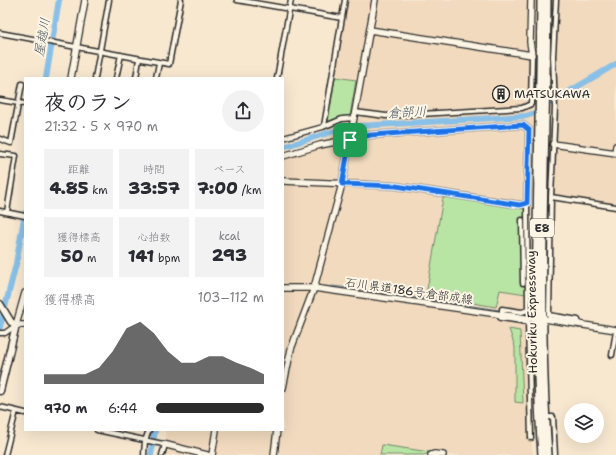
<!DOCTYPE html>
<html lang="ja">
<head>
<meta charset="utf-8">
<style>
	:root { --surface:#fff; --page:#f2f2f3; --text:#2b2b33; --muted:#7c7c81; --accent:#2b2b2b }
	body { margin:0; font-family:"Shantell Sans","Klee One",sans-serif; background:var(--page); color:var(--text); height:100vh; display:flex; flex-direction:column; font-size:15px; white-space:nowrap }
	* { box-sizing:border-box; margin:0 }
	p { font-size:13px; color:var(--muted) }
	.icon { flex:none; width:22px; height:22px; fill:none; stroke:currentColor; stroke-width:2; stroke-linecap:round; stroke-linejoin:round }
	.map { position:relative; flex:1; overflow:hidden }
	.side { position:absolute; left:24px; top:77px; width:260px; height:354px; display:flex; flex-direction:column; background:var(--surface); border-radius:0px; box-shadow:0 4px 16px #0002 }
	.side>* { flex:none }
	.buttons { position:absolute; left:564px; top:403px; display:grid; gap:8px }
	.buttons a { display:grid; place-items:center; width:40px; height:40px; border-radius:50%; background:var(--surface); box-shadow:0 4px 16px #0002; font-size:20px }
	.pin { position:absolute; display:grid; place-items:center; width:34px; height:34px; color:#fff; margin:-17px; border-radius:8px; box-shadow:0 2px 6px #0006 }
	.round { display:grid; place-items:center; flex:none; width:42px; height:42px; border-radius:21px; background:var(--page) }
	.summary { display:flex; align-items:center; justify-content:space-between; height:68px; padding:0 20px }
	h1 { font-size:22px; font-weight:800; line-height:30px }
	.figures { display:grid; grid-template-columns:repeat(3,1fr); gap:6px; height:68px; padding:4px 20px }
	.figures div { display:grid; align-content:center; border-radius:0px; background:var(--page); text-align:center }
	.figures b { font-size:17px; font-weight:800 }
	.figures small { font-size:11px; font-weight:400 }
	.figures p { font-size:11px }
	.chart { height:112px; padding:8px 20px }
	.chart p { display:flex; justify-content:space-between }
	.chart svg { width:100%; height:72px; margin-top:4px; fill:var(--accent); opacity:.7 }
	ul { padding:0 20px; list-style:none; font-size:13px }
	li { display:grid; grid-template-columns:64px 48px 1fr; align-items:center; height:30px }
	li i { height:10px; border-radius:5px; background:var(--accent) }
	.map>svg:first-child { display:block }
</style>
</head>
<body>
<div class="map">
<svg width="616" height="455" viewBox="0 0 616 455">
	<rect width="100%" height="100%" fill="#f8e8d0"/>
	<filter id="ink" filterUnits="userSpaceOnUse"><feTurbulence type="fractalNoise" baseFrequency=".025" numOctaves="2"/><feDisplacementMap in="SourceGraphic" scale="8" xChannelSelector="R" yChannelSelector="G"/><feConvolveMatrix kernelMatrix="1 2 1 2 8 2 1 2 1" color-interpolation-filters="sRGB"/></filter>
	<g filter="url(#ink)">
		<!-- built -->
		<path fill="#f1dabe" d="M347,0H616V206L553,196L526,197V307L531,437L533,455H163L166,441L165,430H283V154L324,141L326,121Z"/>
		<!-- green -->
		<path fill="#b8e5a4" stroke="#728868" d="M335,77L356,80L350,116L342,117L328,122Z
			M448,197L526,208V294L500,290L496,307L426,295L443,198Z
			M509,329L520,331L523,403L515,402V347Z
			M382,445L430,452L424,455H380Z"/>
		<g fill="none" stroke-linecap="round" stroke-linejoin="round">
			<!-- stream -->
			<path stroke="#63849c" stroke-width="1" d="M332,286L359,289L499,310"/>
			<!-- river -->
			<path stroke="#89c0e7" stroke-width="6" d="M46,78L59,0
				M548,104L616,64
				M283,147L341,129L359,126L526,116L535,113
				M0,327L16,264L25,213
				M151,455L155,430"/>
			<!-- street casing -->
			<g stroke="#2b2b2b" stroke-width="7">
				<path id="street" d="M237,0L342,18
					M556,0L553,56L555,108L551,197L549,315L578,320L579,325
					M0,33L169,64L181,0
					M95,78L109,0
					M116,78L121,55
					M136,78L139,59
					M156,78L159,63
					M277,78L291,0
					M0,100L25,104
					M355,112L386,116L522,108L531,104L532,55
					M324,126L345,0
					M283,138L323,127L342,119L354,118
					M0,139L11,143L22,84
					M0,154L16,156L7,212
					M551,197L616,207
					M0,211L25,216
					M522,220L523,283
					M497,314L501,318L528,322L531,438
					M502,314V309L522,312L528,310L527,203
					M0,333H5L15,326
					M612,355L616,331
					M0,407L25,413
					M550,417H553L555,455
					M97,430L163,444
					M5,455L16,411
					M144,455L145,441L149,430
					M162,455L165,445"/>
			</g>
			<!-- secondary casing -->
			<g stroke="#2b2b2b" stroke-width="8">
				<path id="secondary" d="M370,30L532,55L530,42L531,0
					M71,78L85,0
					M553,144L616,153
					M615,153L616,146
					M283,156L320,145L371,135L523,125L529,130L527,203L521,205L396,186L283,181
					M283,288H314L533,319
					M25,293L16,325H25
					M545,319L616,330
					M283,388L291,349L314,288L342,184L375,0
					M163,444L207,455
					M212,455L216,430
					M274,455L277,430
					M431,455L434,454L443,455"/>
			</g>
			<!-- primary casing -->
			<g stroke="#2b2b2b" stroke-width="9">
				<path id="primary" d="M0,304L11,322L16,325L0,391"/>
			</g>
			<!-- highway casing -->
			<g stroke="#2b2b2b" stroke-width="10">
				<path id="highway" d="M541,0C540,152 531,303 542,455
					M547,0C546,152 537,303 548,455"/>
			</g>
			<!-- street -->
			<use href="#street" stroke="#fcf5e5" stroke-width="4"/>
			<!-- secondary -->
			<use href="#secondary" stroke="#fcf5e5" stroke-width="5.5"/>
			<!-- primary -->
			<use href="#primary" stroke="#fcf5e5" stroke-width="6"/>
			<!-- highway -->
			<use href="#highway" stroke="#fcf5e5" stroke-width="7"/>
		</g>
	</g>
	<g fill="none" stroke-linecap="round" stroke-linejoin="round" filter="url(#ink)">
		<!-- route casing -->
		<g stroke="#fff" stroke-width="8">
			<path id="route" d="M523,125L529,130L527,203L520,205L396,186L342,184L350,140L371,135Z"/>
		</g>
		<!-- route -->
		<use href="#route" stroke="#1a73e8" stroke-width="5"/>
	</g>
	<!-- icons -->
	<defs>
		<g id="building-ring" transform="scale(0.9)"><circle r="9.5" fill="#fcf5e5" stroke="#2b2b2b" stroke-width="1.5"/><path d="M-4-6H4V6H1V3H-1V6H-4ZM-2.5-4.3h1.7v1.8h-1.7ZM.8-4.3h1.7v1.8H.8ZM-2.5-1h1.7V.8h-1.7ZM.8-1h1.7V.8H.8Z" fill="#2b2b2b"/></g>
	</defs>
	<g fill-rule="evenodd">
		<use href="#building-ring" x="501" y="94"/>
	</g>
	<g text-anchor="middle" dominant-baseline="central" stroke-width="4" stroke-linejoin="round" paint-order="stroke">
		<!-- shield labels -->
		<rect fill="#fcf5e5" stroke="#6a6863" stroke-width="1" x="530" y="219" width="24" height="18" rx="3"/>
		<g font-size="11" font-weight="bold" fill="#2b2b2b">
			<text x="542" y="228">E8</text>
		</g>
		<!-- poi labels -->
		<g font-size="12" fill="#2b2b2b" stroke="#fcf5e5" text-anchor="start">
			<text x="514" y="94">MATSUKAWA</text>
		</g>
		<!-- street labels -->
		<g font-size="12" fill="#2b2b2b" stroke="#fcf5e5">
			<text transform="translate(409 291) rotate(8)">石川県道186号倉部成線</text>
			<text transform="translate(532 312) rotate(-91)">Hokuriku Expressway</text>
		</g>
		<!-- water labels -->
		<g font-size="13" font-style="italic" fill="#475863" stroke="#fcf5e5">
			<text transform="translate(42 37) rotate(-80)">屋越川</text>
			<text transform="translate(407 112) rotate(-3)">倉部川</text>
		</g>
	</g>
</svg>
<div class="buttons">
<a><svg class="icon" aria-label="layers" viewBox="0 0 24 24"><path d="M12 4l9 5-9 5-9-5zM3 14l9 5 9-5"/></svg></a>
</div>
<div class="pin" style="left:350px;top:140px;background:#1e9e55"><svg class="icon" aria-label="arrive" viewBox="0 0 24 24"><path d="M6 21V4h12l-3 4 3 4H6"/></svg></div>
<section class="side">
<div class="summary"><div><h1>夜のラン</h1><p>21:32 · 5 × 970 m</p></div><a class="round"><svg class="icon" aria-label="share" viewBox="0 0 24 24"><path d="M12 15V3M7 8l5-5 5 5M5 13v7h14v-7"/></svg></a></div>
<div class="figures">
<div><p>距離</p><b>4.85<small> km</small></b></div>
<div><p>時間</p><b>33:57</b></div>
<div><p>ペース</p><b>7:00<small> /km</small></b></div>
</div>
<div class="figures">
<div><p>獲得標高</p><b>50<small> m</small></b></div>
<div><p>心拍数</p><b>141<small> bpm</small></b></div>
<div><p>kcal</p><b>293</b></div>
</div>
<div class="chart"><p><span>獲得標高</span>103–112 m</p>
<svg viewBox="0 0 160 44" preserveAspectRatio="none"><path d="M0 44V38L10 38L20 38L30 38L40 34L50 24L60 10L70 6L80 13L90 24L100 31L110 31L120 27L130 27L140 31L150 34L160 38V44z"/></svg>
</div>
<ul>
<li><b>970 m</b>6:44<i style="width:100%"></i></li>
</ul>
</section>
</div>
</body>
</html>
